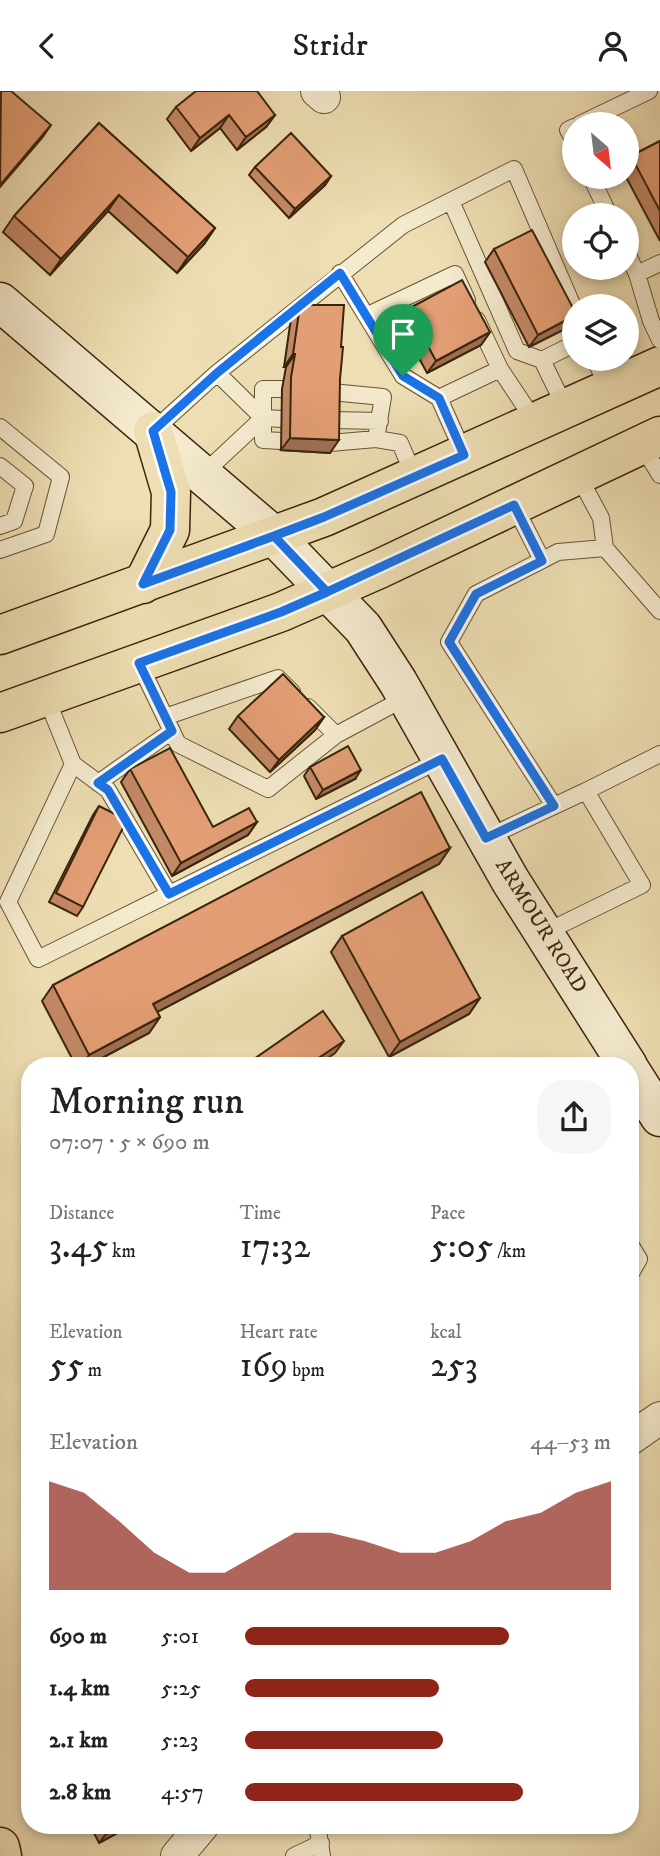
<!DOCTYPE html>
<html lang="en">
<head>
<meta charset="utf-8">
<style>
	:root { --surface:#fff; --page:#f6f6f6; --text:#222; --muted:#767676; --accent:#8f2418 }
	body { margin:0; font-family:"IM FELL DW Pica",serif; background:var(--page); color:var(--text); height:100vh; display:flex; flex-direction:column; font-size:26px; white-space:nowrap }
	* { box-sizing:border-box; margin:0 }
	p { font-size:23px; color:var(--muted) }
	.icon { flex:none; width:38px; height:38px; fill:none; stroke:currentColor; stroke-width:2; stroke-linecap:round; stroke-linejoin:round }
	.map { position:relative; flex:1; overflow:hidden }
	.details { position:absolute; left:21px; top:966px; width:618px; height:777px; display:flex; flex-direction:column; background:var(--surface); border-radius:28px; box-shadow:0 4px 10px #0003 }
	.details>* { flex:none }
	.needle { width:46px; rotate:152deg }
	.buttons { position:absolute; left:562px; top:21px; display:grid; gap:14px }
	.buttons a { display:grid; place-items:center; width:77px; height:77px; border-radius:50%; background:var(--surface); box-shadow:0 4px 10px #0003; font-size:35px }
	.pin { position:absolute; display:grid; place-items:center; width:60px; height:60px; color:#fff; margin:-72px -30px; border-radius:50% 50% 50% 0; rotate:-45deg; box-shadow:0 0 7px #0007 }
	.pin .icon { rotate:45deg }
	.round { display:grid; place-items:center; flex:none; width:74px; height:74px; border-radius:28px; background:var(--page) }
	.head { display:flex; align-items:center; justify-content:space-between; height:119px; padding:0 28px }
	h1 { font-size:38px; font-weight:600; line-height:52px }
	.metrics { display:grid; grid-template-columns:repeat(3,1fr); gap:10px; height:119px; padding:7px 28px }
	.metrics div { display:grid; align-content:center }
	.metrics b { font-size:35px; font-weight:600 }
	.metrics small { font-size:19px; font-weight:400 }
	.metrics p { font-size:19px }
	.chart { height:196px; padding:14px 28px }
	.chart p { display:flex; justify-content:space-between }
	.chart svg { width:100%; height:126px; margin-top:7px; fill:var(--accent); opacity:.7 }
	ul { padding:0 28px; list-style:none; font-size:23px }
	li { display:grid; grid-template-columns:112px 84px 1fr; align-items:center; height:52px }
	li i { height:18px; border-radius:9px; background:var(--accent) }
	header { display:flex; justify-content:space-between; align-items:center; height:91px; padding:0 28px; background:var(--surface); font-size:32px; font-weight:600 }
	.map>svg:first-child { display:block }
</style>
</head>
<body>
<header><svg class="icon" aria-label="back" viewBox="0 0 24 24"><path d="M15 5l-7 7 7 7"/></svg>Stridr<svg class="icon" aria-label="person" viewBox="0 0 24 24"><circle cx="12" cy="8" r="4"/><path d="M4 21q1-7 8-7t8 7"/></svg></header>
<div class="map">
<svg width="660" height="1765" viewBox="0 0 660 1765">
	<rect width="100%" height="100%" fill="#eedeb3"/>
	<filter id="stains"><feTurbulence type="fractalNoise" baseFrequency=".00286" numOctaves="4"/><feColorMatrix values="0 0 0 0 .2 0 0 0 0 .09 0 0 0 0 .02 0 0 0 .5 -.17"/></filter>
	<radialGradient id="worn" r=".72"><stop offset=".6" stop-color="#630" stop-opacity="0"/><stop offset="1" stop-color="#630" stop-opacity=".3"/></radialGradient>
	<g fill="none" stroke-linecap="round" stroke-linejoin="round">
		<!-- lane casing -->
		<g stroke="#675336" stroke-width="18">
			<path id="lane" d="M580,33L649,0
				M574,36L568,39L574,50
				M591,86L609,124
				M451,110L517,260L542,269L566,318
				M626,160L637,183
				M660,172L637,183L651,230L660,249
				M340,182L403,285L439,307L500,278L536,332
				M366,225L455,183L467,209
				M477,229L500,278
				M595,268L609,300
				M542,269L574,253
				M217,282L403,134L514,78L574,218
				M331,301L383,306L376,348
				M439,307L464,363
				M331,329L380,330
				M0,336L61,386L46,443L0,459
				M153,340L217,282L263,327L283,328
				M282,350L263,349V298H282
				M330,352L376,348L400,352L415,387
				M641,353L660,384
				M0,375L25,395L14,430L0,435
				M203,383L263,327
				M578,384L601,427L605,457
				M514,414L542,469
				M139,572L178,653L268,698L336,644L308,616
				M46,606L73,673L8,811L38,868L442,668
				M165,626L278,587L292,601
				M336,644L407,606
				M73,673L108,699L169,803
				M98,692L172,640
				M586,700L660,663
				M554,715L449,551L476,503L558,461L605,457L660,520
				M486,747L586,700L642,794L544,842
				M630,1153L639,1168L630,1184
				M317,1734L322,1765
				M294,1765L321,1752"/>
		</g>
		<!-- street casing -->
		<g stroke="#675336" stroke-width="34">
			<path id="street" d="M317,0L324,6
				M630,1348L660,1327
				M177,1765L203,1734"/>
		</g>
		<!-- secondary casing -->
		<g stroke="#3a250c" stroke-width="41">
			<path id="secondary" d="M0,211L274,445L363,537L398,591L510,789L628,975
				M630,979L660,1026"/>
		</g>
		<!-- primary casing -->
		<g stroke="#3a250c" stroke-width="41">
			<path id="primary" d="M143,493L170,439L171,401L153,340
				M0,544L324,426L660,275
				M0,622L281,521L379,478L660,345"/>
		</g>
		<!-- highway casing -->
		<g stroke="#3a250c" stroke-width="41">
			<path id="highway" d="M0,1756L2,1765"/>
		</g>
		<!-- lane -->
		<use href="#lane" stroke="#f4eace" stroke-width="16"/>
		<!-- street -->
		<use href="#street" stroke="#f4eace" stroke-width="32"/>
		<!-- secondary -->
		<use href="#secondary" stroke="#f4eace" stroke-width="38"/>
		<!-- primary -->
		<use href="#primary" stroke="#eedeb3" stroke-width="38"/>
		<!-- highway -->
		<use href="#highway" stroke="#eedeb3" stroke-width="38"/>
	</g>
	<!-- wall -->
	<path fill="#c38865" stroke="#3a250c" stroke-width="2" d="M176,16L275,24L266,36L237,59L220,37L191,60L167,28Z
		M99,32L215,137L204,153L177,182L108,120L50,184L3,141L14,125Z
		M660,50V150L626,86V72L631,65Z
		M255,76L331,85L325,94L289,127L249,84Z
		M494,158L567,237L529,256L485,171Z
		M300,214L330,362L281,359L282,298L286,276H284L291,227Z
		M408,218L490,241L481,254L427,282L399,230Z
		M238,625L324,626L315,639L270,681L229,638Z
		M310,676L355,688L316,708L304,685Z
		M130,678L213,736L257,731L248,744L172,785L121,691Z
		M99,715L83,816L77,825L49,811L93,724Z
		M450,757L439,773L157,921L160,926L149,942L87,975H76L42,910L53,894Z
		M342,845L480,907L469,923L389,966L331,861Z
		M90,1734H132L99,1752Z"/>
	<!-- shaded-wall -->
	<path fill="#9f6f52" stroke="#3a250c" stroke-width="2" d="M229,24L220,37L191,60L200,47Z
		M275,24L266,36L237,59L246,46Z
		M51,34L42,47L0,96V94Z
		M331,85L325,94L289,127L295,118Z
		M119,104L108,120L50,184L61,168Z
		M215,137L204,153L177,182L188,166Z
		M574,225V227L567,237L529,256L538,244Z
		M490,241L481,254L427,282L436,270Z
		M293,263H295L286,276H284Z
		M290,347L339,349L330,362L281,359Z
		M324,626L315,639L270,681L279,669Z
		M361,679L355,688L316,708L323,699Z
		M257,731L248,744L172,785L181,772Z
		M450,757L439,773L142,929L153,913Z
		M480,907L469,923L389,966L400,951Z
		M160,926L149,942L87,975H81L89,964Z
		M344,950L335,962L317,975L320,966Z
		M121,1734H132L99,1752L106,1743Z"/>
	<!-- building -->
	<path fill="#e39e75" stroke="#3a250c" stroke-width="2" d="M1,0H11L51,34L0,94Z
		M196,0H257L275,24L246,46L229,24L200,47L176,16Z
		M99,32L215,137L188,166L119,104L61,168L14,125Z
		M291,42L331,85L295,118L255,76Z
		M660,50V120L631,65Z
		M532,139L574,219V225L538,244L494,158Z
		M462,189L490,241L436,270L408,218Z
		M300,214H344L341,256H343L340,288L339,349L290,347L291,286L295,263H293Z
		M283,583L324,626L279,669L238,625Z
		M348,655L361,679L323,699L310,676Z
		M170,657L213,736L249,717L257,731L181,772L130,678Z
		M421,701L450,757L153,913L160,926L89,964L53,894Z
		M99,715L127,729L83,816L56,802Z
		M422,801L480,907L400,951L342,845Z
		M323,920L344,950L320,966L326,975H244Z
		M101,1734H121L106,1743Z"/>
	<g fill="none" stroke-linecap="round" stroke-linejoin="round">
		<!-- route casing -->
		<g stroke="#fff" stroke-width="14">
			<path id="route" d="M403,285L340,182L217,282L153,340L171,401L170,439L143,493L274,445L327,501L281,521L139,572L172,640L98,692L108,699L169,803L442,668L486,747L554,715L449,551L476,503L542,470L514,414L327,501L274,445L324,426L464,364L439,307L403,285"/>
		</g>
		<!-- route -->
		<use href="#route" stroke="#1a73e8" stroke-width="9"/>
	</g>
	<g text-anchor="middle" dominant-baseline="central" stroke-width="5" stroke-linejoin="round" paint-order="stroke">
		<!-- street labels -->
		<g font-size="21" fill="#3a250c" stroke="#f4eace">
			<text transform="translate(541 835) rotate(58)">ARMOUR ROAD</text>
		</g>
	</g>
	<rect width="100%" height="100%" filter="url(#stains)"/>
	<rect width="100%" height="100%" fill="url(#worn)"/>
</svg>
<div class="buttons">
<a><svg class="needle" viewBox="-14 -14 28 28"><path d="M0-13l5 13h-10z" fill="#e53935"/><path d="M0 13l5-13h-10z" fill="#767676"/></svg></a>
<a><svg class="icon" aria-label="locate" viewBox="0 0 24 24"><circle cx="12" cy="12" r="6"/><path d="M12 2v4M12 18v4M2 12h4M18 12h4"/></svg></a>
<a><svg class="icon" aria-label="layers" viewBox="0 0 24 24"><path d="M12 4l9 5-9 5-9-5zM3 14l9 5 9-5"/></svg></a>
</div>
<div class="pin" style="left:403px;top:285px;background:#1e9e55"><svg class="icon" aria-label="arrive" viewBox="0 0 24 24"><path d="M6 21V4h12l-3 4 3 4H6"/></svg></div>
<section class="details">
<div class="head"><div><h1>Morning run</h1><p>07:07 · 5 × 690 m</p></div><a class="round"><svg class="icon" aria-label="share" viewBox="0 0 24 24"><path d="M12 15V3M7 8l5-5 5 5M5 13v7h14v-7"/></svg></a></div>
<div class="metrics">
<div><p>Distance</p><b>3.45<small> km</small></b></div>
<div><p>Time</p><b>17:32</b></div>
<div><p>Pace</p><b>5:05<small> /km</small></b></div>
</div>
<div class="metrics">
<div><p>Elevation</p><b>55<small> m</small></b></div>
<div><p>Heart rate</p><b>169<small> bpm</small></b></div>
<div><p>kcal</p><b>253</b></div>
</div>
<div class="chart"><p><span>Elevation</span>44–53 m</p>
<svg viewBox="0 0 160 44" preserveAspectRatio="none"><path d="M0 44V6L10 10L20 20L30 31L40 38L50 38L60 31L70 24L80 24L90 27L100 31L110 31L120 27L130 20L140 17L150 10L160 6V44z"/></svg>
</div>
<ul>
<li><b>690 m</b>5:01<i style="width:72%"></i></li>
<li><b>1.4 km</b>5:25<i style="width:53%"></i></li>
<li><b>2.1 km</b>5:23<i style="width:54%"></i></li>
<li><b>2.8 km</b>4:57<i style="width:76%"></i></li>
</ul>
</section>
</div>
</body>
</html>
